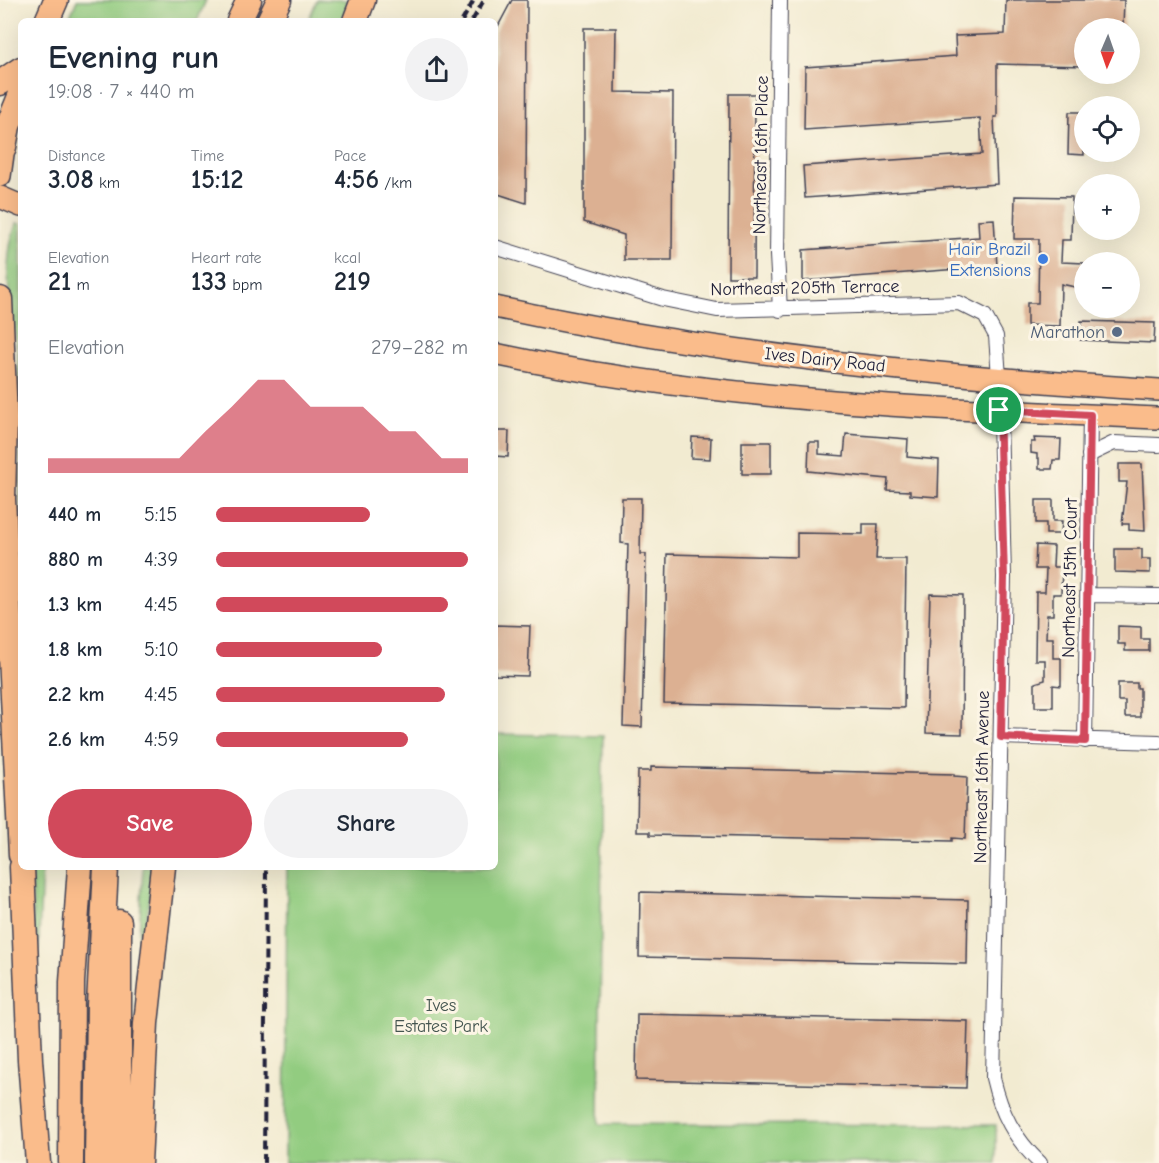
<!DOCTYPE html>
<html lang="en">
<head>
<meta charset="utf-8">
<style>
	:root { --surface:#fff; --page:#f2f2f3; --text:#1f2937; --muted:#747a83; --accent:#d1495b }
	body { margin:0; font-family:"Comic Neue",sans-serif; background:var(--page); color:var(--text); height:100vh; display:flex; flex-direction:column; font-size:22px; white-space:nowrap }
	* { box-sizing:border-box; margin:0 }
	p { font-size:20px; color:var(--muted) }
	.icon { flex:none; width:33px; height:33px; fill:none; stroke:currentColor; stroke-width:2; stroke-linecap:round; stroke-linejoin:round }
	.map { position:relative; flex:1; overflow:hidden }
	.panel { position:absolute; left:18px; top:18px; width:480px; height:852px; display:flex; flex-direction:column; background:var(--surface); border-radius:9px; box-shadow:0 6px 24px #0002 }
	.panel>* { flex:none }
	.needle { width:39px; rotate:182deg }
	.tools { position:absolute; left:1074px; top:18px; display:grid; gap:12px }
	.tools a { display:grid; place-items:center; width:66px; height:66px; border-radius:50%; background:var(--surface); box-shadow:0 6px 24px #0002; font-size:30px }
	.pin { position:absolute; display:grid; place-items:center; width:51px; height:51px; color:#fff; margin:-26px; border:3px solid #fff; border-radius:50%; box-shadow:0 2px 6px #0007 }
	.round { display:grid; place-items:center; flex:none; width:63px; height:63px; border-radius:32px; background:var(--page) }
	.overview { display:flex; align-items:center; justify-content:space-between; height:102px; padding:0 30px }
	h1 { font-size:33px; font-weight:700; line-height:45px }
	.metrics { display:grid; grid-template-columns:repeat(3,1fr); gap:9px; height:102px; padding:6px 30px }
	.metrics div { display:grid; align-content:center }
	.metrics b { font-size:26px; font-weight:700 }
	.metrics small { font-size:16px; font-weight:400 }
	.metrics p { font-size:16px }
	.chart { height:168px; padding:12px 30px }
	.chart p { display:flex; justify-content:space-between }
	.chart svg { width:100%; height:108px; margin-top:6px; fill:var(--accent); opacity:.7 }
	.primary-button { display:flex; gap:12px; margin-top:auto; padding:12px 30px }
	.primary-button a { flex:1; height:69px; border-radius:36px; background:var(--accent); color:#fff; font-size:24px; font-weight:700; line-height:69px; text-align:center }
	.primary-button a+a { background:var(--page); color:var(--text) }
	ul { padding:0 30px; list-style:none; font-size:20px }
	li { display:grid; grid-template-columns:96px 72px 1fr; align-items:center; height:45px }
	li i { height:15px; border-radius:8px; background:var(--accent) }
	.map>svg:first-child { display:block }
</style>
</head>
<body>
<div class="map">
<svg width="1159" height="1163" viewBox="0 0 1159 1163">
	<rect width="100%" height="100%" fill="#fcf5e5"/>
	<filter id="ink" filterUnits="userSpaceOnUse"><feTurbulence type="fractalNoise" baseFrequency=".0167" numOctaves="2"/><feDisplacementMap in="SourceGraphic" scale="12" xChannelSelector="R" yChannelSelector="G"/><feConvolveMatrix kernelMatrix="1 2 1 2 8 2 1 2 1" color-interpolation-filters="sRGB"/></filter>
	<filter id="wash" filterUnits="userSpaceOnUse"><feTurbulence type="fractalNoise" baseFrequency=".008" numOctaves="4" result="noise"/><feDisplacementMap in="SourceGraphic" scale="24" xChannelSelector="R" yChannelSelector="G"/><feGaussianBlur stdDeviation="1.35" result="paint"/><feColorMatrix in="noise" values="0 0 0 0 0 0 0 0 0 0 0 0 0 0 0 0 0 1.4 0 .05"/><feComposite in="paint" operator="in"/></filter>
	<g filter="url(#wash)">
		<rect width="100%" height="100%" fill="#f2ebd1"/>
		<!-- green -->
		<path fill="#92cc80" stroke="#5a775e" stroke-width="1.5" d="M77,0H206L197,21H68Z
			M317,0H348L341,21H308Z
			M17,223L21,224V567L18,351C10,314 1,257 17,223Z
			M495,734L603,736L599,1124L996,1125V1163H285L287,867H495Z
			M31,867H42L38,961H35Z
			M143,867H154L142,953H138Z"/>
		<g id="blocks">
			<!-- building -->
			<path fill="#dcb092" d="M512,0H527L526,203L495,193V32Z
				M1006,0H1124L1123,28H1084V66L997,64V117H994L997,184L805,198L803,166L982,154L980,118L804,130L805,67L956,56L955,36L1005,34Z
				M584,28H616L615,92L673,93L672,260H624V235L584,222Z
				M729,94H755L754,277H728Z
				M1069,112H1084V155L1068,154Z
				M1015,196L1072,197L1071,240H1062L1061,262L1084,263V289L1061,284L1060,326L1027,325V303H1038L1039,239H1014Z
				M994,219L997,266L803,281V250L979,237L978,220Z
				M1081,321L1155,323L1154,343L1080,340Z
				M495,431H509L508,457L495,456Z
				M846,434L908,439L907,457L939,460L938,497L910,495V491L887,490L888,479L808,471L809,442H819V454L844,456Z
				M692,437L711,438L710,459L691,458Z
				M1034,438L1061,439L1060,460H1053L1052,469H1039V458H1037V454L1031,453V442H1035Z
				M742,442H771V474H742Z
				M1119,464H1142L1145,531L1129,530V524H1122L1127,482H1119Z
				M622,498H641L640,554H646L642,727L623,726L628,544L621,543Z
				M1036,500H1053V521H1062L1061,534H1046V523H1036Z
				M863,524H878L876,559H906L904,708L664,703L667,554L797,557V533L863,534Z
				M1036,545L1054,546L1053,567H1062L1061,594H1053V615H1047L1046,638H1053V658H1061V686L1053,685V707H1035V683L1045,680V660H1035L1036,592H1045L1046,569H1035Z
				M1115,549H1142V559H1150V573L1115,572Z
				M930,594L963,595L962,734L926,733Z
				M495,625L530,626L528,676L495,675Z
				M1118,626L1141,627V639H1149V651H1125V644H1118Z
				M1118,683H1137V688H1140V717H1125V701H1118Z
				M651,767L954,774V776L967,777L965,839L952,838V841L650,835V832H637L638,771H651Z
				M640,892L968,900L967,964L639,957Z
				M637,1014L968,1021L966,1088L636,1080Z"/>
		</g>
	</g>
	<g filter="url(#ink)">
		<use href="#blocks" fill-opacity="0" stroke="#414052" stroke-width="1.5"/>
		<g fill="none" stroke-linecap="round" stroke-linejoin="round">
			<!-- street casing -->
			<g stroke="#414052" stroke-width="16">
				<path id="street" d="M780,0L777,255L780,310
					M495,247L663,299L717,310L959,303L985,316L996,336L999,377L1004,577L993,1078C1001,1113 1014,1138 1040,1163
					M1089,455L1114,443L1159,445
					M1089,595L1159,596
					M1001,737L1159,742
					M1085,741L1090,415"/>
			</g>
			<!-- primary casing -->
			<g stroke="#414052" stroke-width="24">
				<path id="primary" d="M0,176L4,147
					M0,197L21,206
					M495,307C713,354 936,376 1159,390
					M495,354C712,401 938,409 1159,418"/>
			</g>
			<!-- highway casing -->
			<g stroke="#414052" stroke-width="27">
				<path id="highway" d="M47,21L56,0
					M239,21L249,0
					M269,21L279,0
					M355,21L363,0
					M0,83L21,69
					M4,147L8,126L21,94
					M0,299L5,419L3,499L21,855
					M22,867L30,1060L38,1163
					M119,922V1163
					M71,1163L72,982L80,867
					M97,1163L99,1005L106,867
					M139,1163L146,1023L163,867"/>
			</g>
			<!-- street -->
			<use href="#street" stroke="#fff" stroke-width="14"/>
			<!-- primary -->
			<use href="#primary" stroke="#fabc8b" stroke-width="21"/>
			<!-- highway -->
			<use href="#highway" stroke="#fabc8b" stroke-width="24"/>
			<!-- rail -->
			<path stroke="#22223b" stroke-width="4" stroke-dasharray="9 4.5" stroke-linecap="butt" d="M462,21L474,0
				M472,21L484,0
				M264,1163L266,867"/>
		</g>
	</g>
	<g fill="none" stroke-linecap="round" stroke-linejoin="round" filter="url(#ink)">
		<!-- route casing -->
		<g stroke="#fff" stroke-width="12">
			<path id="route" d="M999,410L1090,415L1085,741L1001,737L1004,577Z"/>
		</g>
		<!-- route -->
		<use href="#route" stroke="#d1495b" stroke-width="8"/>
	</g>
	<!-- markers -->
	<circle fill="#3f7fe0" stroke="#fcf5e5" stroke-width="2" cx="1043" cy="259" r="6"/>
	<circle fill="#5c6f8a" stroke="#fcf5e5" stroke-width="2" cx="1117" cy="332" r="6"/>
	<g text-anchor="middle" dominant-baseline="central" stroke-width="6" stroke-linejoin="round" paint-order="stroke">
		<!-- street labels -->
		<g font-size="18" fill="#22223b" stroke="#fcf5e5">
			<text transform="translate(761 155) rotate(-89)">Northeast 16th Place</text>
			<text transform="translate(805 288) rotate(-1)">Northeast 205th Terrace</text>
			<text transform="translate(825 360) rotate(6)">Ives Dairy Road</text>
			<text transform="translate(1070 578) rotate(-89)">Northeast 15th Court</text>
			<text transform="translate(982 777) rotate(-89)">Northeast 16th Avenue</text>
		</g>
		<!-- shop labels -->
		<g font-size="18" fill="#366cbe" stroke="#fcf5e5" text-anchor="end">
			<text x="1031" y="249">Hair Brazil<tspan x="1031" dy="21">Extensions</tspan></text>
		</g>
		<!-- service labels -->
		<g font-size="18" fill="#4e5e75" stroke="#fcf5e5" text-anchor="end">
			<text x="1105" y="332">Marathon</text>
		</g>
		<!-- park labels -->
		<g font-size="18" fill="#445550" stroke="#fcf5e5">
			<text x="441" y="1005">Ives<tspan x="441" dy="21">Estates Park</tspan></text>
		</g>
	</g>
</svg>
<div class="tools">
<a><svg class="needle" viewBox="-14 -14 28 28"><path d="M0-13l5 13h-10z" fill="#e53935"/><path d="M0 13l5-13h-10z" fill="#747a83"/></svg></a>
<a><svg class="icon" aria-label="locate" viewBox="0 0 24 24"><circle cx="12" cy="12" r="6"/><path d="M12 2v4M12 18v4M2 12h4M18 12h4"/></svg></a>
<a>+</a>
<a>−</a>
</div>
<div class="pin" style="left:999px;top:410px;background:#1e9e55"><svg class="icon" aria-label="arrive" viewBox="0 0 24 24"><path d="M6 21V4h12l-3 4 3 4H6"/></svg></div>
<section class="panel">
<div class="overview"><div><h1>Evening run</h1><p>19:08 · 7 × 440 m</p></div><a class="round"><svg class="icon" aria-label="share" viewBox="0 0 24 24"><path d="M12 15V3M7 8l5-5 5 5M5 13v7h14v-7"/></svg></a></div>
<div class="metrics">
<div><p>Distance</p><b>3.08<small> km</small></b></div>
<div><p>Time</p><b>15:12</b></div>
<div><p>Pace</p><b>4:56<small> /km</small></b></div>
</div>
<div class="metrics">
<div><p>Elevation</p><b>21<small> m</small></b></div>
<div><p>Heart rate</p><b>133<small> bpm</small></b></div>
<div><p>kcal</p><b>219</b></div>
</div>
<div class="chart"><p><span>Elevation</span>279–282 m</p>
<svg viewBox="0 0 160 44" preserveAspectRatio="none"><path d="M0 44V38L10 38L20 38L30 38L40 38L50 38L60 27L70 17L80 6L90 6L100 17L110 17L120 17L130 27L140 27L150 38L160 38V44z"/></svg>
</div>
<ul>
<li><b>440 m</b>5:15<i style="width:61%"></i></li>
<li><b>880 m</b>4:39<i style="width:100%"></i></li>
<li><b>1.3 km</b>4:45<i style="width:92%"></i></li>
<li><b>1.8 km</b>5:10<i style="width:66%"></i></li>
<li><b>2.2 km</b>4:45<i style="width:91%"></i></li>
<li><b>2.6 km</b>4:59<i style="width:76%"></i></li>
</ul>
<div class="primary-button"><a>Save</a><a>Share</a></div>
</section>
</div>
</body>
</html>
